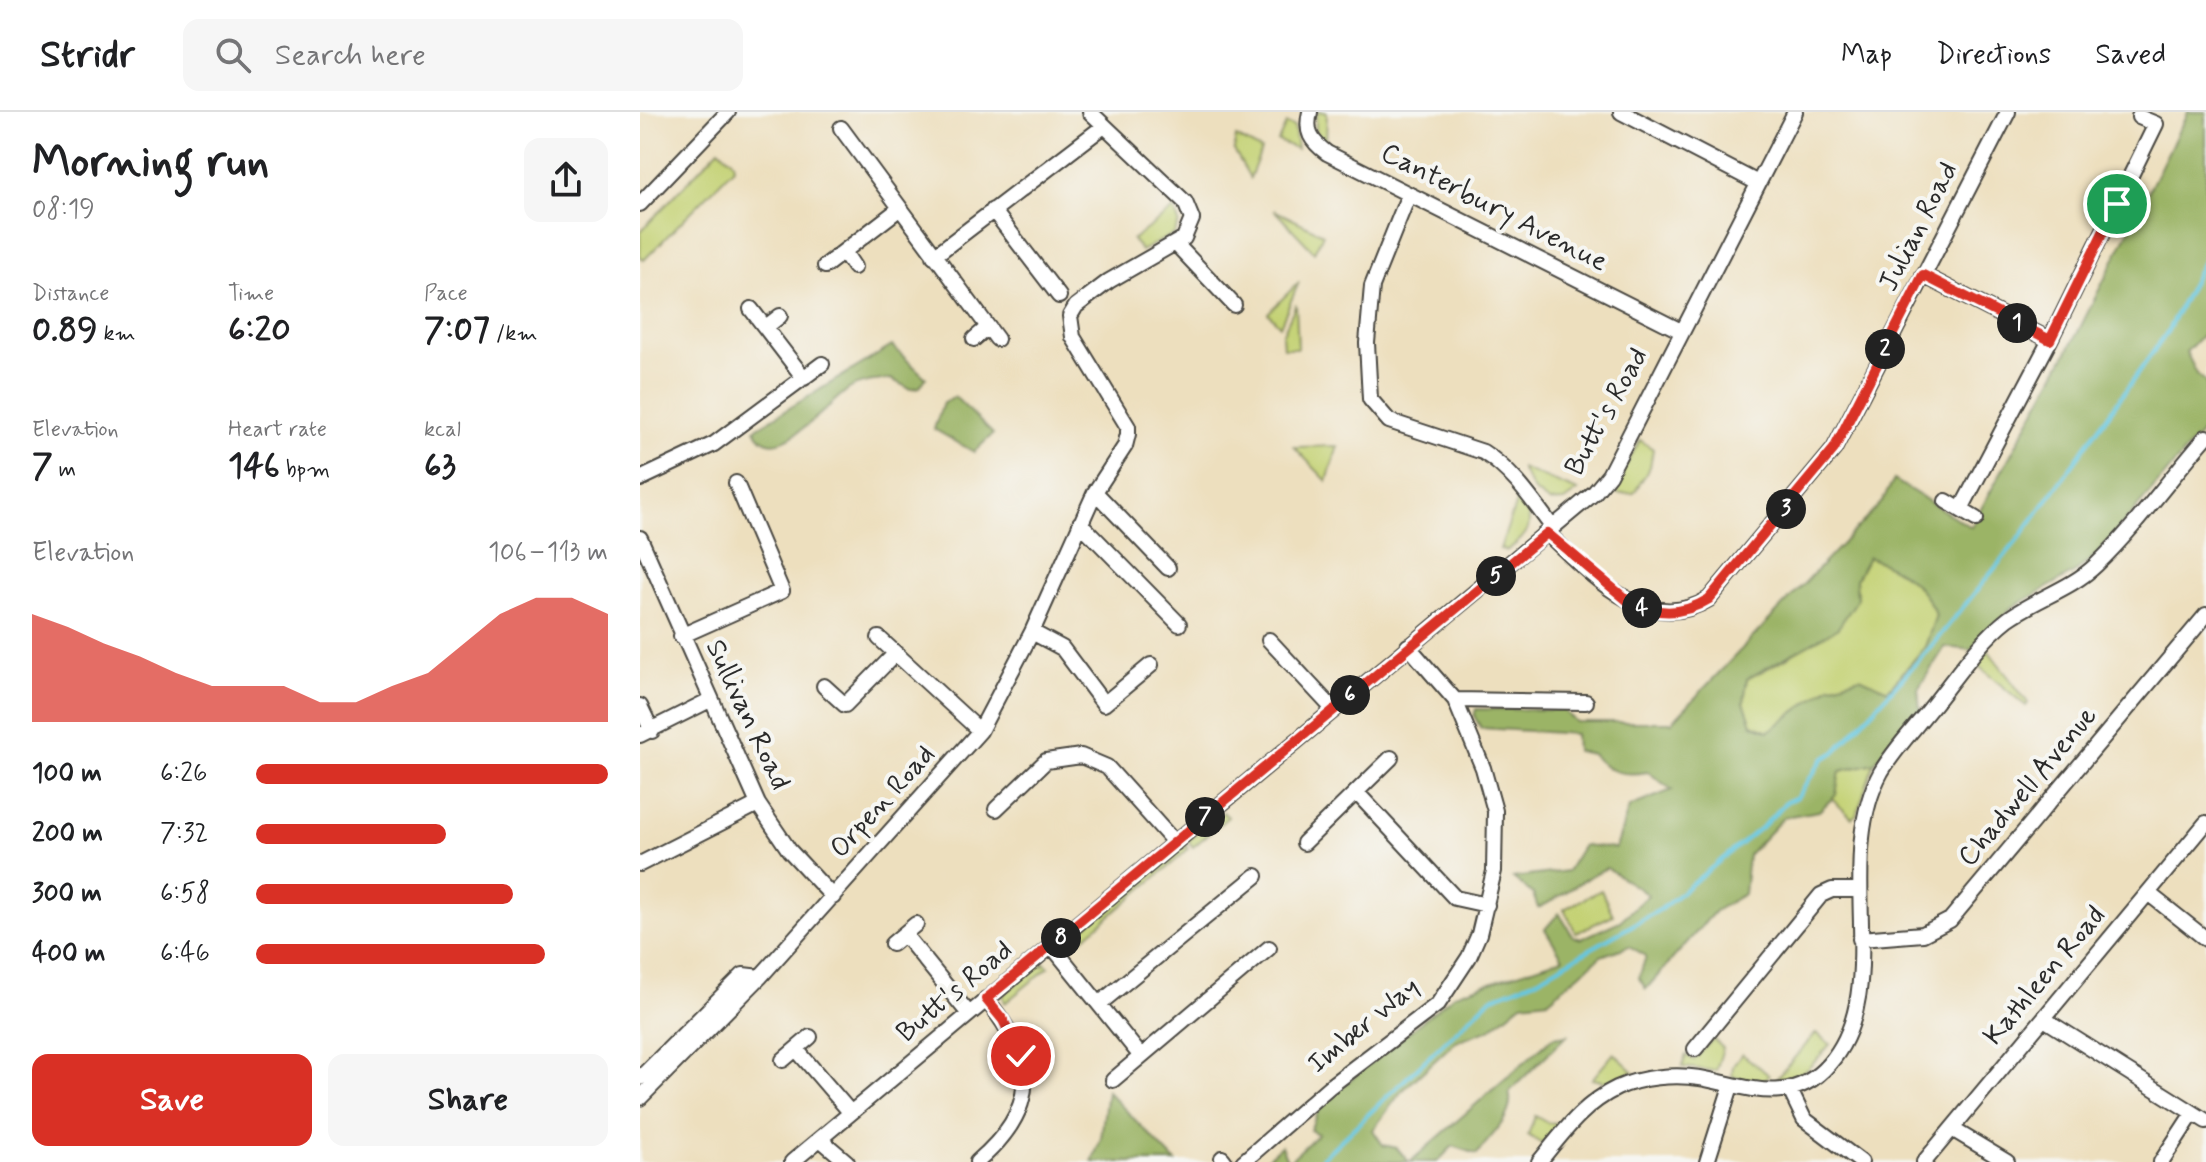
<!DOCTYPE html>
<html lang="en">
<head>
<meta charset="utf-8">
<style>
	:root { --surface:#fff; --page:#f6f6f6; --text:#202124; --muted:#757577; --line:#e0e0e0; --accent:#d93025 }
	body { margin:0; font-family:Mynerve,sans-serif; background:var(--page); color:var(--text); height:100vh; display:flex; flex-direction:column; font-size:30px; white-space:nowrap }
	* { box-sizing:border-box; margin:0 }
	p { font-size:26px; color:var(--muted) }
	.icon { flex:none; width:44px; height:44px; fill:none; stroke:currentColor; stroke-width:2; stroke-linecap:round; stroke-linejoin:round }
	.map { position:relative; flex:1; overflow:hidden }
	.drawer { display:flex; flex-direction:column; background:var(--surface); width:640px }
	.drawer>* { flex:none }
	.pin { position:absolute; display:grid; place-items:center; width:68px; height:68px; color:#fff; margin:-34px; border:4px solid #fff; border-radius:50%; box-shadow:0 2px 8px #0007 }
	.km { position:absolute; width:40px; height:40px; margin:-20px; border-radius:50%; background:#222; color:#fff; font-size:22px; line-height:40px; text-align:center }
	.round { display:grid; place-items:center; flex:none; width:84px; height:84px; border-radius:16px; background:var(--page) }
	.headline { display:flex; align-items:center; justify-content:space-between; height:136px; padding:0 32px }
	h1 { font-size:44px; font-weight:700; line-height:60px }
	.metrics { display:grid; grid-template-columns:repeat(3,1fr); gap:12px; height:136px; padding:8px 32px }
	.metrics div { display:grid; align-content:center }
	.metrics b { font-size:34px; font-weight:700 }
	.metrics small { font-size:22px; font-weight:400 }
	.metrics p { font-size:22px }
	.chart { height:224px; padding:16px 32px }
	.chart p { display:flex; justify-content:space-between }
	.chart svg { width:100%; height:144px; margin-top:8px; fill:var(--accent); opacity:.7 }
	.primary-button { display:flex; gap:16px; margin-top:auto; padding:16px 32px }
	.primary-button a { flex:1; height:92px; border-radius:16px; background:var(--accent); color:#fff; font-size:32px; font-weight:700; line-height:92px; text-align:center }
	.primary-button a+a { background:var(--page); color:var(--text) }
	ul { padding:0 32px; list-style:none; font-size:26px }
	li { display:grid; grid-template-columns:128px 96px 1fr; align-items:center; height:60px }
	li i { height:20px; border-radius:10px; background:var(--accent) }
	header { display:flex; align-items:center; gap:48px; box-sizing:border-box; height:112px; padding:0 40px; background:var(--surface); border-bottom:2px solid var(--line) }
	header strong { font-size:38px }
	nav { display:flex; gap:44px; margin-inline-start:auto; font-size:28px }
	.search { width:560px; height:72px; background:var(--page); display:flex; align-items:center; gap:20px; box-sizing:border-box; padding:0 28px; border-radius:16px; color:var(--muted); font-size:30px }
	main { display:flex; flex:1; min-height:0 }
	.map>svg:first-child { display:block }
</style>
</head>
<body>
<header>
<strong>Stridr</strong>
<div class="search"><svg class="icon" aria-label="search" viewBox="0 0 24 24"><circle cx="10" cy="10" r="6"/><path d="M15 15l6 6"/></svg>Search here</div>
<nav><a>Map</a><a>Directions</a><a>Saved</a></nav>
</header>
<main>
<section class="drawer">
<div class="headline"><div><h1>Morning run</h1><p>08:19</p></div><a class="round"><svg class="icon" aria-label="share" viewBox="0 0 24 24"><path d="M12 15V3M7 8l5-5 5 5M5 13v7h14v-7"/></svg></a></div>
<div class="metrics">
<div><p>Distance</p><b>0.89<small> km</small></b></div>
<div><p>Time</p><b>6:20</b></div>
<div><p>Pace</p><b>7:07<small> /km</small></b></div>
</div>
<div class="metrics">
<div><p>Elevation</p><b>7<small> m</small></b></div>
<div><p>Heart rate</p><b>146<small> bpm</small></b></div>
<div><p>kcal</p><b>63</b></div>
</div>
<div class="chart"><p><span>Elevation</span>106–113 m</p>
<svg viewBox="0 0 160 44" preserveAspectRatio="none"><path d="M0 44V11L10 15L20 20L30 24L40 29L50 33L60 33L70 33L80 38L90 38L100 33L110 29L120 20L130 11L140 6L150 6L160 11V44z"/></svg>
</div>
<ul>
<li><b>100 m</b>6:26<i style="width:100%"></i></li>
<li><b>200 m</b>7:32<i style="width:54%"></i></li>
<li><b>300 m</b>6:58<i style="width:73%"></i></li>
<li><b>400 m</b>6:46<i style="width:82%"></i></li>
</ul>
<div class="primary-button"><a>Save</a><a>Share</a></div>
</section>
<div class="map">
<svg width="1566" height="1050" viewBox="0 0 1566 1050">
	<rect width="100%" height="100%" fill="#f6f6f2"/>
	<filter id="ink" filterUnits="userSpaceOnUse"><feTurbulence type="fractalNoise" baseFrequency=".0125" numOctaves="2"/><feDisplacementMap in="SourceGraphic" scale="16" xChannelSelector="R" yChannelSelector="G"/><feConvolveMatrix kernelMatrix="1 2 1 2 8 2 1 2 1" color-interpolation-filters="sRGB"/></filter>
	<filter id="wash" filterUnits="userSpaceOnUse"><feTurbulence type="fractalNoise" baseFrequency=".006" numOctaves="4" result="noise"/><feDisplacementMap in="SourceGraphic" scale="32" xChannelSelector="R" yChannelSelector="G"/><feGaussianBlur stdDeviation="1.8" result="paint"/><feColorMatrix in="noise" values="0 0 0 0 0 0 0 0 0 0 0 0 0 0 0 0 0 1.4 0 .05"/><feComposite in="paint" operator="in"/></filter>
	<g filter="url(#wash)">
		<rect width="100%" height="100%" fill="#eddfbe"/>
		<!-- green -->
		<path fill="#c4d274" stroke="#787e50" stroke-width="2" d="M677,0H687L686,31C673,23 675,14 677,0Z
			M646,12L654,14L657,37L638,29Z
			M596,25L621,38L610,66L594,38Z
			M79,37L93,49L94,56L4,148L0,144V120Z
			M534,97L539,111L534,122L501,139L492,128Z
			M634,98L683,122L674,140Z
			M659,170L640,214L628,201Z
			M656,192L658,236H643L642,223Z
			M1000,328L1013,337L1010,355L994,381L979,382L972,379Z
			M698,334L687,369L654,335Z
			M881,357V356L938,379L924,389L909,390L894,379Z
			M878,385C898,409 889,424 866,439L860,437Z
			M1228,445C1261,457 1281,470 1296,503L1285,535L1248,578L1220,565L1190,574L1129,619L1112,612L1104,590L1107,567L1147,546L1217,488L1216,467Z
			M1348,538L1388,591L1386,594L1336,552Z
			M1234,651L1217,702L1212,706L1192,687L1200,659Z
			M583,700L588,705L553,735L548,729Z
			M545,732L548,737L535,749L434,834L426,836L429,828Z
			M961,778L973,803L936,821L924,797Z
			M403,850L409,855L365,891L363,883L400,852L403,854Z
			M1176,921L1190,932C1177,948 1157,973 1134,969Z
			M1073,927L1083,936L1076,959L1042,955L1046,943L1054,948Z
			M974,941L994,960L968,970L952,967Z
			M1102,942L1129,963L1124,969L1113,971L1092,964L1093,954Z
			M895,1004L908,1011H920L902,1032L888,1023Z"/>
		<!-- forest -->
		<path fill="#9bb466" stroke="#637048" stroke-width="2" fill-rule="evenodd" d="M1548,0H1566V219L1546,240L1557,262L1566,270V315L1458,441L1437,459L1371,496L1332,538L1305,535L1278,577L1280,598L1234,651L1200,659L1196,683L1179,699L1144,705L1108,743L1104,782L1075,799L1006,877L999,866L1006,844L989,834L961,844L909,888L882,891L850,917L816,929L761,980L733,1018L743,1033L757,1036L769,1050H622L641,1034L648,1050L678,1022L670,1018L681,992L815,882L923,846L905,817L919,801L933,824L941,827L980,809L1008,783L967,756C937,768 926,784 898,796L893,782L873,766L927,759L943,733L976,736L989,695L1032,678L1008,660C984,664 967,661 952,642L936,639L935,622L841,616L834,604L836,597L923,598L936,610H1032L1241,391L1254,368L1331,415L1438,220ZM1228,445C1261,458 1281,470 1296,503L1285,535L1248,578L1220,565L1190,574L1129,619L1112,612L1104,590L1107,567L1198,516L1217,488L1216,467Z
			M252,234L286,266L280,275L270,277L251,267C237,269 221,269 209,277C186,292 135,359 115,317Z
			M315,285L353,322L334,340L294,317L303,291Z
			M927,923L869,980C876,1003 851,1023 837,1042L813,1034L797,1050H770L913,925Z
			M467,979L536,1050H452L461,1026Z"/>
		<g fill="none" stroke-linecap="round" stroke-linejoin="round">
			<!-- stream -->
			<path stroke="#64c7e2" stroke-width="4" d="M678,1050L851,886L896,868L1021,797L1124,713L1146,690L1157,685L1183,647L1195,640L1289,537L1382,423L1526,222L1566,144"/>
		</g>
	</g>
	<g filter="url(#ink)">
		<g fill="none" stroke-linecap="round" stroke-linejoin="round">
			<!-- minor casing -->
			<g stroke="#484641" stroke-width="18">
				<path id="minor" d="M670,0C665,20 671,29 687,41L1041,219
					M981,0L1118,71
					M201,16L357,227
					M769,82L732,174L727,231L730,287L749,309L843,340C873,359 892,388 913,416
					M0,92L88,0
					M353,98L419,184
					M536,132L594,193
					M204,140L214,155
					M294,144L464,14
					M185,154L259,97
					M1283,163L1410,228
					M111,197L164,266
					M126,215L140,204
					M334,227L348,215
					M0,367L74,332L182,252
					M455,380L528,456
					M1306,389L1336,407
					M1321,397L1410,228L1516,12L1499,5
					M440,411L539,512
					M907,421C950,462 1007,525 1069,487L1194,337L1368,0
					M0,426L118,692L149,738L193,785
					M392,520L422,536L464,592L511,553
					M41,524L142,479L96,371
					M239,526L340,619
					M629,528L693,597
					M184,574L205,593L255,542
					M815,588L946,590
					M0,594L12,619
					M0,623L70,588
					M718,682L815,786L847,793
					M356,697L406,649L441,644L467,655L535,731
					M664,731L751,646
					M0,752L118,692
					M1508,781L1566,827
					M264,822L329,902
					M1220,827L1283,822L1310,808L1566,503
					M252,832L276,812
					M412,834L500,943
					M459,892L616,764
					M1404,907L1566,1009
					M156,937L210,1000
					M1055,937L1181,783L1192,778H1218
					M143,948L170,925
					M0,966L103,863L120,865
					M473,968L629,836
					M1150,978L1164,1007L1221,1050
					M0,986L120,865L340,619L392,520L455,380L485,334L488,322V315L433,225L430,204L436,194L469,169L544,126L552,107L545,90L450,0
					M1312,1017L1367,1050
					M180,1027L207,1050
					M582,1046L585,1050
					M152,1050L954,381L969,363L1155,0
					M337,1050C400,996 397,950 346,887
					M603,1050L689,975L798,892L829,845L839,822L854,759L855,699L843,656L815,588L768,534
					M899,1050C922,1022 943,992 977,976C1001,965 1034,962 1060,966C1107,974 1151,996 1189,952C1254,878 1192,749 1241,660C1254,638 1273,618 1289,598C1314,568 1337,531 1368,507C1395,487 1431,477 1456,453C1496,415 1529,367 1566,325
					M1067,1050L1091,974
					M1284,1050L1566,711
					M1521,1050L1553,1001"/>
			</g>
			<!-- minor -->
			<use href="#minor" stroke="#fff" stroke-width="14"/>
		</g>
	</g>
	<g fill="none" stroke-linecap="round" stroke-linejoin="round" filter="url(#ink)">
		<!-- route casing -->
		<g stroke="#fff" stroke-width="16">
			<path id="route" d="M381,944L363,908L346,887L907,421L988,489C1016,503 1042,504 1069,487L1194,337L1283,163L1410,228L1477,92"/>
		</g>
		<!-- route -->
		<use href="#route" stroke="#d93025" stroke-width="10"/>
	</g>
	<g text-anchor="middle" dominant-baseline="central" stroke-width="8" stroke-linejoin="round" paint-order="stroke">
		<!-- street labels -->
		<g font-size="28" fill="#2b2b2b" stroke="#f6f6f2">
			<text transform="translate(854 96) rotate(27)">Canterbury Avenue</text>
			<text transform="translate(1279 115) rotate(-63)">Julian Road</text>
			<text transform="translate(967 300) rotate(-61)">Butt's Road</text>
			<text transform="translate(107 603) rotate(65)">Sullivan Road</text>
			<text transform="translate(1388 675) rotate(-50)">Chadwell Avenue</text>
			<text transform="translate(243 690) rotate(-48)">Orpen Road</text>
			<text transform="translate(1405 864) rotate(-50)">Kathleen Road</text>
			<text transform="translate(315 880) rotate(-40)">Butt's Road</text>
			<text transform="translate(724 914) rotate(-39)">Imber Way</text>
		</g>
	</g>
</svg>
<div class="pin" style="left:1477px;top:92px;background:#1e9e55"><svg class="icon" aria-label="arrive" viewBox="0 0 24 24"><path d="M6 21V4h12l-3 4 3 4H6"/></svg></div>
<div class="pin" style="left:381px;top:944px;background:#d93025"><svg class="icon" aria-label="check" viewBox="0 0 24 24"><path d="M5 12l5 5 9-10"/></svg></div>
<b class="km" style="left:1377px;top:211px">1</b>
<b class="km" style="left:1245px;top:237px">2</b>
<b class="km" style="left:1146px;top:397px">3</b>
<b class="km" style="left:1002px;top:496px">4</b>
<b class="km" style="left:856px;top:464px">5</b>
<b class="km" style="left:710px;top:583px">6</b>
<b class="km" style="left:565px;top:705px">7</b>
<b class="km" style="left:421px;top:826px">8</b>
</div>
</main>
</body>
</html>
